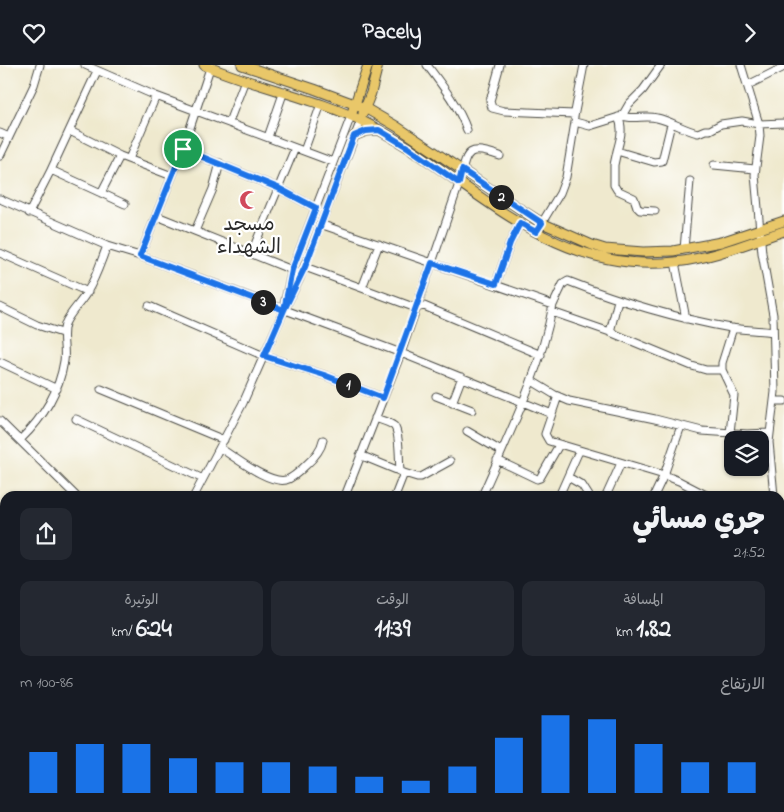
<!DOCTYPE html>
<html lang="ar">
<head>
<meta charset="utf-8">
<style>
	:root { --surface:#171b24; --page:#242831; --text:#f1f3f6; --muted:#9ea1a6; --accent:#1a73e8 }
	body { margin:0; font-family:"Indie Flower","Playpen Sans Arabic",sans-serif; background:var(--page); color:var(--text); direction:rtl; height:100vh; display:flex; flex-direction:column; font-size:19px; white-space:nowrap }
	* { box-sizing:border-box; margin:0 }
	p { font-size:16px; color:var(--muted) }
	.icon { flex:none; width:28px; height:28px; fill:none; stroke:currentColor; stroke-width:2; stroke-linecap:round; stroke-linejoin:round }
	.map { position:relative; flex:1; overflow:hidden; direction:ltr }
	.sheet { position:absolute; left:0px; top:426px; width:785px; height:321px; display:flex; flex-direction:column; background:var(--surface); border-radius:15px 15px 0 0; box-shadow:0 1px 4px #0004; direction:rtl }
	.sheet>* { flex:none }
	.fabs { position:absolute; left:724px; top:366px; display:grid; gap:10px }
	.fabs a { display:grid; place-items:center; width:45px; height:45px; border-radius:10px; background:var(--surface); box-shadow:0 1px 4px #0004; font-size:25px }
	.pin { position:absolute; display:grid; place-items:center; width:42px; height:42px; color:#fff; margin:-21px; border:2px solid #fff; border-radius:50%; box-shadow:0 1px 5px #0007 }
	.km { position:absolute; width:25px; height:25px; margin:-12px; border-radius:50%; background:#222; color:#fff; font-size:14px; line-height:25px; text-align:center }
	.round { display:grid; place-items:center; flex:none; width:52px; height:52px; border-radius:10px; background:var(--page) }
	.headline { display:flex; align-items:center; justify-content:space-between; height:85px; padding:0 20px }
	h1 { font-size:28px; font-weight:800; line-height:38px }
	.figures { display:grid; grid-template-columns:repeat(3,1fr); gap:8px; height:85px; padding:5px 20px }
	.figures div { display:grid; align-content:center; border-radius:10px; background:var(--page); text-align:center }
	.figures b { font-size:25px; font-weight:800 }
	.figures small { font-size:14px; font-weight:400 }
	.figures p { font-size:14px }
	.chart { height:140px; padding:10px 20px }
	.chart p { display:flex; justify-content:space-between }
	.chart svg { width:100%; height:90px; margin-top:5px; stroke:var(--accent); stroke-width:6 }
	header { display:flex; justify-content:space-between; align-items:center; height:65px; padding:0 20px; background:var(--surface); font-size:22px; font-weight:800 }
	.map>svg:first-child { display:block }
</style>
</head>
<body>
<header><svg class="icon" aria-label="forward" viewBox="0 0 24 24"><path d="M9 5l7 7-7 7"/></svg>Pacely<svg class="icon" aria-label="heart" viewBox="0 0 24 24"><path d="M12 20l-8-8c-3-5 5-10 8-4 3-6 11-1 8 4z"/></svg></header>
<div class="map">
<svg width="784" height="747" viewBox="0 0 784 747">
	<rect width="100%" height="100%" fill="#fff"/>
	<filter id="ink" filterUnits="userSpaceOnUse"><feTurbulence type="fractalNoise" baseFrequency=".02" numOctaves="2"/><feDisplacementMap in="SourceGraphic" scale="10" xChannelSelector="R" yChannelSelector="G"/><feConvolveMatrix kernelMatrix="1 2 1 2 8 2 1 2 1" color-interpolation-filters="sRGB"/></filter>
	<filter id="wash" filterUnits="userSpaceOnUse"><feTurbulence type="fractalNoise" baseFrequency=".0096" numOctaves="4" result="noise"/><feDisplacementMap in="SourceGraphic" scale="20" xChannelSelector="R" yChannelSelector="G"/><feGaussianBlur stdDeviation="1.12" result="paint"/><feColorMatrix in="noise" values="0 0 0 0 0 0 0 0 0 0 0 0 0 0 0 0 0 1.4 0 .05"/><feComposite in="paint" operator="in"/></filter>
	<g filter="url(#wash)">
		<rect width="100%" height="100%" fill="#efe9ce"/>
	</g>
	<g filter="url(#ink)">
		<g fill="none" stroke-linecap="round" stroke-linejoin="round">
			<!-- minor casing -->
			<g stroke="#484843" stroke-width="9">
				<path id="minor" d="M85,0L156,31L333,97
					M427,0C442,20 459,42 467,65
					M500,0L490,36L492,43L504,46L574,49
					M741,0L759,59L760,71L755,110L762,188L773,250L775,327L769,377L774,431
					M748,20L784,2
					M622,51C633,55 645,50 657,53C671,56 684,65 698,68L705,65H710L721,59L742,56L759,59L784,58
					M574,52L584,0
					M618,52C624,63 620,75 617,86L654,97L662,96L671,59
					M229,57L245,15
					M70,66L120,91L172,111
					M0,68L9,72
					M268,72L284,26
					M183,84L278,123L316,143
					M304,86L321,39
					M617,86L614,100V120L617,125L634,133L637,142L640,145L655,146
					M0,91L34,20L40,0
					M129,94L156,31
					M714,100L755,104
					M51,105L125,139
					M101,128L120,91
					M0,134L107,181L140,191L401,288L552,349
					M29,148L51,105L97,6
					M157,151L292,205
					M320,159L553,240C540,308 509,369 482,431
					M540,161L560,128L566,112L575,57L590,61L622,51L629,39L643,25L661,0
					M195,166L213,124L220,98
					M684,184L690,116
					M0,188L88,227
					M251,189L295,83
					M140,191L183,84L211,0
					M675,197L686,254
					M305,202L416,243L424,241L541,290
					M496,219L510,178L520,158
					M362,223L379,179
					M284,240L292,205L351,51
					M553,240L563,219L568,216C621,237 675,253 731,263C745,265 759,265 773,267
					M149,241L264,291L324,310L383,333
					M0,242L37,260L62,268
					M552,247L610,267L692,301L706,305H722
					M610,267L618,235
					M0,297L57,324
					M532,316L555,330L569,336L655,354L702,366L747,369L769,368
					M101,324L224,375
					M436,331L472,345
					M558,331L545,369L549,376L664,410L679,416L708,431
					M774,336H784
					M452,338L462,312
					M375,353C381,355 389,357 394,361C400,367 399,397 400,406
					M76,354L203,414
					M0,356L76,431
					M467,366L501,386
					M730,368L734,330L722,305V298L733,263
					M20,375C43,353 59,328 64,296C66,283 61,272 65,259C70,247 81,238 87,227C96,213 101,196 107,181
					M220,383C235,392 268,419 286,415C293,413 300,406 305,401C313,394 321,386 323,375
					M360,390L404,408L395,431
					M497,395L537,414L540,413L559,380
					M404,408L417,412H421L450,396
					M568,412L582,420L589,431
					M194,431L243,338L284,245L299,215L361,55
					M345,431L401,288L459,119C467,87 465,79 500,91
					M559,431L579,386
					M606,431L621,398
					M654,431L664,410L681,361
					M780,506L784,508
					M0,552L5,550
					M780,583L784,578
					M780,601L782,605
					M780,666H784
					M780,698H784
					M401,742L406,747
					M428,742L531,745L563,747
					M651,747V742"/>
			</g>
			<!-- major casing -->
			<g stroke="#484843" stroke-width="11">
				<path id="major" d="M204,0C257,23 316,32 368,59C471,112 547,211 675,197C713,193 748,178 784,166
					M242,0L314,24L365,43L396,61L520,144L542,158L592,180L605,184L643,187L673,186L721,177L784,156
					M363,48L371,28L378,0
					M351,51L368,0
					M354,71L366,66L378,65"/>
			</g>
			<!-- minor -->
			<use href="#minor" stroke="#fff" stroke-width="7"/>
			<!-- major -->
			<use href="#major" stroke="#e9c769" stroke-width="9"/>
		</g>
	</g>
	<g fill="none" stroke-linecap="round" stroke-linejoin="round" filter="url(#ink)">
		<!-- route casing -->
		<g stroke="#fff" stroke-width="10">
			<path id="route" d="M183,84L278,123L316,143L292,205L284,245L264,291L324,310L383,333L432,198L496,219L510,178L520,158L536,167L542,158L462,105L459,118L409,83L379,65L366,66L354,71L305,202L284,245L140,191L183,84"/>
		</g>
		<!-- route -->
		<use href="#route" stroke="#1a73e8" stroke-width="6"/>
	</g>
	<!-- icons -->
	<defs>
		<g id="mosque-bare" transform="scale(1.5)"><path d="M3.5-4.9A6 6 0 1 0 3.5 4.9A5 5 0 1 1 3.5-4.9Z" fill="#d1495b" stroke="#fff" stroke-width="2.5" paint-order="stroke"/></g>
	</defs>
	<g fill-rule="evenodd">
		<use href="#mosque-bare" x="249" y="135"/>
	</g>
	<g text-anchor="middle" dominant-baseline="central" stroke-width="4.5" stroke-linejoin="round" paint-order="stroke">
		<!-- poi labels -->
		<g font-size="20" fill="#2b2b2b" stroke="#fff">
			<text x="249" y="160">مسجد<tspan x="249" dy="23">الشهداء</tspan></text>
		</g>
	</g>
</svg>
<div class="fabs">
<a><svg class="icon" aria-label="layers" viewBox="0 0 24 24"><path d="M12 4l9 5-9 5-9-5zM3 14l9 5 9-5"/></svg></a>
</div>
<div class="pin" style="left:183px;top:84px;background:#1e9e55"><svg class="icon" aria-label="arrive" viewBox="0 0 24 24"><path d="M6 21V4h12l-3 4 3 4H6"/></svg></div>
<b class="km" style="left:348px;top:320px">1</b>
<b class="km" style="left:501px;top:132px">2</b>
<b class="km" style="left:263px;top:237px">3</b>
<section class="sheet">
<div class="headline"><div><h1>جري مسائي</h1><p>21:52</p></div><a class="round"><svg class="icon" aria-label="share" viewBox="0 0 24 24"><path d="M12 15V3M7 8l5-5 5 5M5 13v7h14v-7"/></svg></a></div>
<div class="figures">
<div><p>المسافة</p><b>1.82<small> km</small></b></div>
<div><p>الوقت</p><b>11:39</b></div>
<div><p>الوتيرة</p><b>6:24<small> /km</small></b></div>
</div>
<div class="chart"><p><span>الارتفاع</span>86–100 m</p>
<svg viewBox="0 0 160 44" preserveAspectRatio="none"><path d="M5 44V24M15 44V20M25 44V20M35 44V27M45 44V29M55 44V29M65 44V31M75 44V36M85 44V38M95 44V31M105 44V17M115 44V6M125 44V8M135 44V20M145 44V29M155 44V29"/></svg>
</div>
</section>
</div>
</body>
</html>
